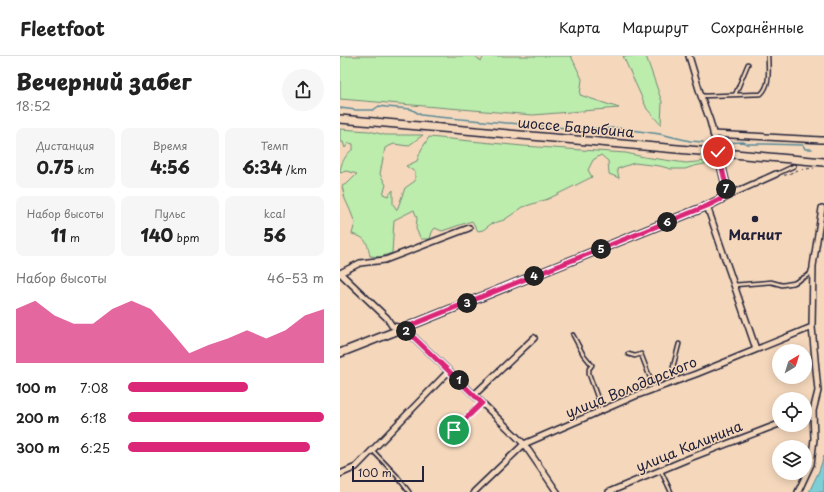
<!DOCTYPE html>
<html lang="ru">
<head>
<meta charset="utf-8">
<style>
	:root { --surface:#fff; --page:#f6f6f6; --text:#222; --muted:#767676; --line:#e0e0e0; --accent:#db2777 }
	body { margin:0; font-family:"Playpen Sans",sans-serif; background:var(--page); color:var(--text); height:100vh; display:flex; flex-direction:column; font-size:15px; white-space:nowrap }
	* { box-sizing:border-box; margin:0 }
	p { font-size:13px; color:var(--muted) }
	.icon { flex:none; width:22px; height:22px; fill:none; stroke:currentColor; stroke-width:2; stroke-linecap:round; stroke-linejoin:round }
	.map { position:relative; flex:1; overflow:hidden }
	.panel { display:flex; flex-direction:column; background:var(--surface); width:340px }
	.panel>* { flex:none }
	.needle { width:26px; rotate:38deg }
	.fabs { position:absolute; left:432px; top:288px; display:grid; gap:8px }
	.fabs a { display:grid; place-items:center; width:40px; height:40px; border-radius:50%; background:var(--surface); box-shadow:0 2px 10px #0003; font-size:20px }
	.scale { position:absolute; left:12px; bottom:10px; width:72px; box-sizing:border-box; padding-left:4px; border:2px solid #22223b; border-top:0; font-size:11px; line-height:14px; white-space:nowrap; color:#22223b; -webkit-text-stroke:3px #f5d8bc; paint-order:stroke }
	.pin { position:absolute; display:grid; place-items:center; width:34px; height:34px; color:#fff; margin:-17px; border:2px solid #fff; border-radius:50%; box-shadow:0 1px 4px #0007 }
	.km { position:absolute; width:20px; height:20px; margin:-10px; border-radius:50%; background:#222; color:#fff; font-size:11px; line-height:20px; text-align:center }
	.round { display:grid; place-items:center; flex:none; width:42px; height:42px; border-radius:21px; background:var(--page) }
	.overview { display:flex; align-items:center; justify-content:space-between; height:68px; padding:0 16px }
	h1 { font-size:22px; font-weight:800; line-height:30px }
	.metrics { display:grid; grid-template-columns:repeat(3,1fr); gap:6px; height:68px; padding:4px 16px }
	.metrics div { display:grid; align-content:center; border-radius:8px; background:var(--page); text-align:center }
	.metrics b { font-size:17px; font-weight:800 }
	.metrics small { font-size:11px; font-weight:400 }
	.metrics p { font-size:11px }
	.chart { height:112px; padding:8px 16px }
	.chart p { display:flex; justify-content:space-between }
	.chart svg { width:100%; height:72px; margin-top:4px; fill:var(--accent); opacity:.7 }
	ul { padding:0 16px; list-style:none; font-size:13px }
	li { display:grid; grid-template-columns:64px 48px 1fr; align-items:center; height:30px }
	li i { height:10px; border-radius:5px; background:var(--accent) }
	header { display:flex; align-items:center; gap:24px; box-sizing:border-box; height:56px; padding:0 20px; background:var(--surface); border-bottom:1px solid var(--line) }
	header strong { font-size:19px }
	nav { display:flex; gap:22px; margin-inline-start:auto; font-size:14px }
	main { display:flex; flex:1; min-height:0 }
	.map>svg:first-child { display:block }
</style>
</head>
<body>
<header>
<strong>Fleetfoot</strong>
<nav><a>Карта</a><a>Маршрут</a><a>Сохранённые</a></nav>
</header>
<main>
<section class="panel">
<div class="overview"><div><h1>Вечерний забег</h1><p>18:52</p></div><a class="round"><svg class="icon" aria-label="share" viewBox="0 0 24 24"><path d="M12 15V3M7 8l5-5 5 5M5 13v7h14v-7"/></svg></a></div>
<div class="metrics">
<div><p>Дистанция</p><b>0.75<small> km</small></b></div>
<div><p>Время</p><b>4:56</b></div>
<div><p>Темп</p><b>6:34<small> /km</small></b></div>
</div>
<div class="metrics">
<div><p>Набор высоты</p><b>11<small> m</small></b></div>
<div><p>Пульс</p><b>140<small> bpm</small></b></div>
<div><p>kcal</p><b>56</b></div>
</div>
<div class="chart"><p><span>Набор высоты</span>46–53 m</p>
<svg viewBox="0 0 160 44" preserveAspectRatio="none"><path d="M0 44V11L10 6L20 15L30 20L40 20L50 11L60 6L70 11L80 24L90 38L100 33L110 29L120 24L130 29L140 24L150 15L160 11V44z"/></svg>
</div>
<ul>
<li><b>100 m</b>7:08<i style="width:61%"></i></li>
<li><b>200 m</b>6:18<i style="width:100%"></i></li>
<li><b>300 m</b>6:25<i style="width:93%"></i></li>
</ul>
</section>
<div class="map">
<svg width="484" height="436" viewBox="0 0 484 436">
	<rect width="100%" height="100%" fill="#f5d8bc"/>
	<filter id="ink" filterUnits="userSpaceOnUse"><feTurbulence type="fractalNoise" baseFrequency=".025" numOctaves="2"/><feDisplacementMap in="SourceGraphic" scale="8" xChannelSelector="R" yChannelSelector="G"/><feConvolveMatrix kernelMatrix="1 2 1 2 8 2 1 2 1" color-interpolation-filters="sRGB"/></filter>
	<g filter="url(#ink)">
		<!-- green -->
		<path fill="#bcedad" stroke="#6f8874" d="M0,0H135L141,5L144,0H231L242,23L240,39L279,52L193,59L0,43Z
			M283,0H306L322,46L321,69L307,53Z
			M0,73L29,75L45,79H83L68,90L54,88L45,92L40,118L46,129L43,138L48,140L53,134V148L57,154L65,132L75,125V116L66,110L77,105L81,94L89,81L183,90L286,97L304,101L346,107L367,105L370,107L354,110L345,113H331L320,110L294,107L277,113L279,122L269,118L268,105L261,99L253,104L248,114L252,121L208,143L183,151L164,164L151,168L143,174L138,175L132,165L102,175L95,172L92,176L90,183H81L76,173L77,162L74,154L54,164L52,197L40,201L30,200C27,186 27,182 12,178L15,167L10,154L5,143L2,130L8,127L17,118L6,115L0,117C0,108 6,98 13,93V88L9,87L5,92L3,86H0Z"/>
		<!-- water -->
		<path fill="#7dced5" stroke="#598997" d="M484,400V435L483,436H469L479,415Z"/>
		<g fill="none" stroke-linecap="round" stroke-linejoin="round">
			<!-- stream -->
			<path stroke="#598997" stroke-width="1.5" d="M0,52L16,54H33L39,50L46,51L71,53L81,59L98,61L237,73L277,72L320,78L350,85L363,86
				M381,87L403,86L407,88H426L463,89L465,93H472"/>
			<!-- lane casing -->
			<g stroke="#22223b" stroke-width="5.5">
				<path id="lane" d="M395,39L408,8
					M362,40L421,38C431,29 428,13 428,0
					M437,118L454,110
					M394,229L431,226L442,229L454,227L470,218L471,214
					M233,279L243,298L252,309L249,313V318L262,354
					M288,298L295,300L301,298L314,332
					M337,324L333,311L339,288
					M114,374L142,347
					M33,395L57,420L69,436
					M321,415L331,436"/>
			</g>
			<!-- street casing -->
			<g stroke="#22223b" stroke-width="8">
				<path id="street" d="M349,0L361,40L370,65L378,96
					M373,78L481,84H484
					M387,140L436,118
					M367,150L416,293
					M0,217L47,262L52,270L64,272L134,339L184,388L217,436
					M0,217L20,207L45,204L129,172
					M134,339L194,282
					M465,358L473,355
					M0,418L16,411L109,315
					M134,436L184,388L295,340L356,318L472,271
					M269,436L350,402L439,368
					M458,436L471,408L474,383L473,355L478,335L472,271L473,210L482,152"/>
			</g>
			<!-- secondary casing -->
			<g stroke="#22223b" stroke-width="10">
				<path id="secondary" d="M0,63L484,106
					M0,297L64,272L367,150L387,140L386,129L378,96"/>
			</g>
			<!-- path -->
			<path stroke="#22223b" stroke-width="1" stroke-dasharray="3 3" stroke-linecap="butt" d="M444,119H446L458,114L474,112"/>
			<!-- lane -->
			<use href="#lane" stroke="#f5d8bc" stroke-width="2.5"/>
			<!-- street -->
			<use href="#street" stroke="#f5d8bc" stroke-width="5"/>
			<!-- secondary -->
			<use href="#secondary" stroke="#f5d8bc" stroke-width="7"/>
		</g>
	</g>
	<g fill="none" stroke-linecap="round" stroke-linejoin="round" filter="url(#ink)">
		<!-- route casing -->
		<g stroke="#fff" stroke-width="8">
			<path id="route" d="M114,374L142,347L64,272L367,150L387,140L386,129L378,96"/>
		</g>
		<!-- route -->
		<use href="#route" stroke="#db2777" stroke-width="5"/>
	</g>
	<!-- markers -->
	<circle fill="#22223b" stroke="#f5d8bc" stroke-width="1.5" cx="415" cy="163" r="4"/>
	<g text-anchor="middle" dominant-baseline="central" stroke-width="3" stroke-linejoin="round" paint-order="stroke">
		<!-- street labels -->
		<g font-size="14" fill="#22223b" stroke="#f5d8bc">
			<text transform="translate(236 71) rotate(5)">шоссе Барыбина</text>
			<text transform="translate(291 331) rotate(-22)">улица Володарского</text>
			<text transform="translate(349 390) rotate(-22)">улица Калинина</text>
		</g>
		<!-- poi labels -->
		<g font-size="14" font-weight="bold" fill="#22223b" stroke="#f5d8bc">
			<text x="415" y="178">Магнит</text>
		</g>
	</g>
</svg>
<div class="fabs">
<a><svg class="needle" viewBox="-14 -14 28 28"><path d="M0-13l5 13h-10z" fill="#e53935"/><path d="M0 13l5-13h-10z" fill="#767676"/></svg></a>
<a><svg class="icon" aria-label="locate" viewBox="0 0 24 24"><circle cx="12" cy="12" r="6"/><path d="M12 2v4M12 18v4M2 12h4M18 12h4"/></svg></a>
<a><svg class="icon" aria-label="layers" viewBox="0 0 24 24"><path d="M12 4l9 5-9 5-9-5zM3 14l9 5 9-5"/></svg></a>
</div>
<div class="scale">100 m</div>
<div class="pin" style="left:114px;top:374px;background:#1e9e55"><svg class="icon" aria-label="arrive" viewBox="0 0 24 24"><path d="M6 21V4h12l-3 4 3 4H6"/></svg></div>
<div class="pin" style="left:378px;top:96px;background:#d93025"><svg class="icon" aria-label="check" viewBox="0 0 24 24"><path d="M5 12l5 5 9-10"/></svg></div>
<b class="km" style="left:119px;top:324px">1</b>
<b class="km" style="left:66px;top:275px">2</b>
<b class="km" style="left:127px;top:247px">3</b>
<b class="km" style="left:194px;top:220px">4</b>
<b class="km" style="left:261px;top:193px">5</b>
<b class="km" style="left:327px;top:166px">6</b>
<b class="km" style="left:386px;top:133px">7</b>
</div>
</main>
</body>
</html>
